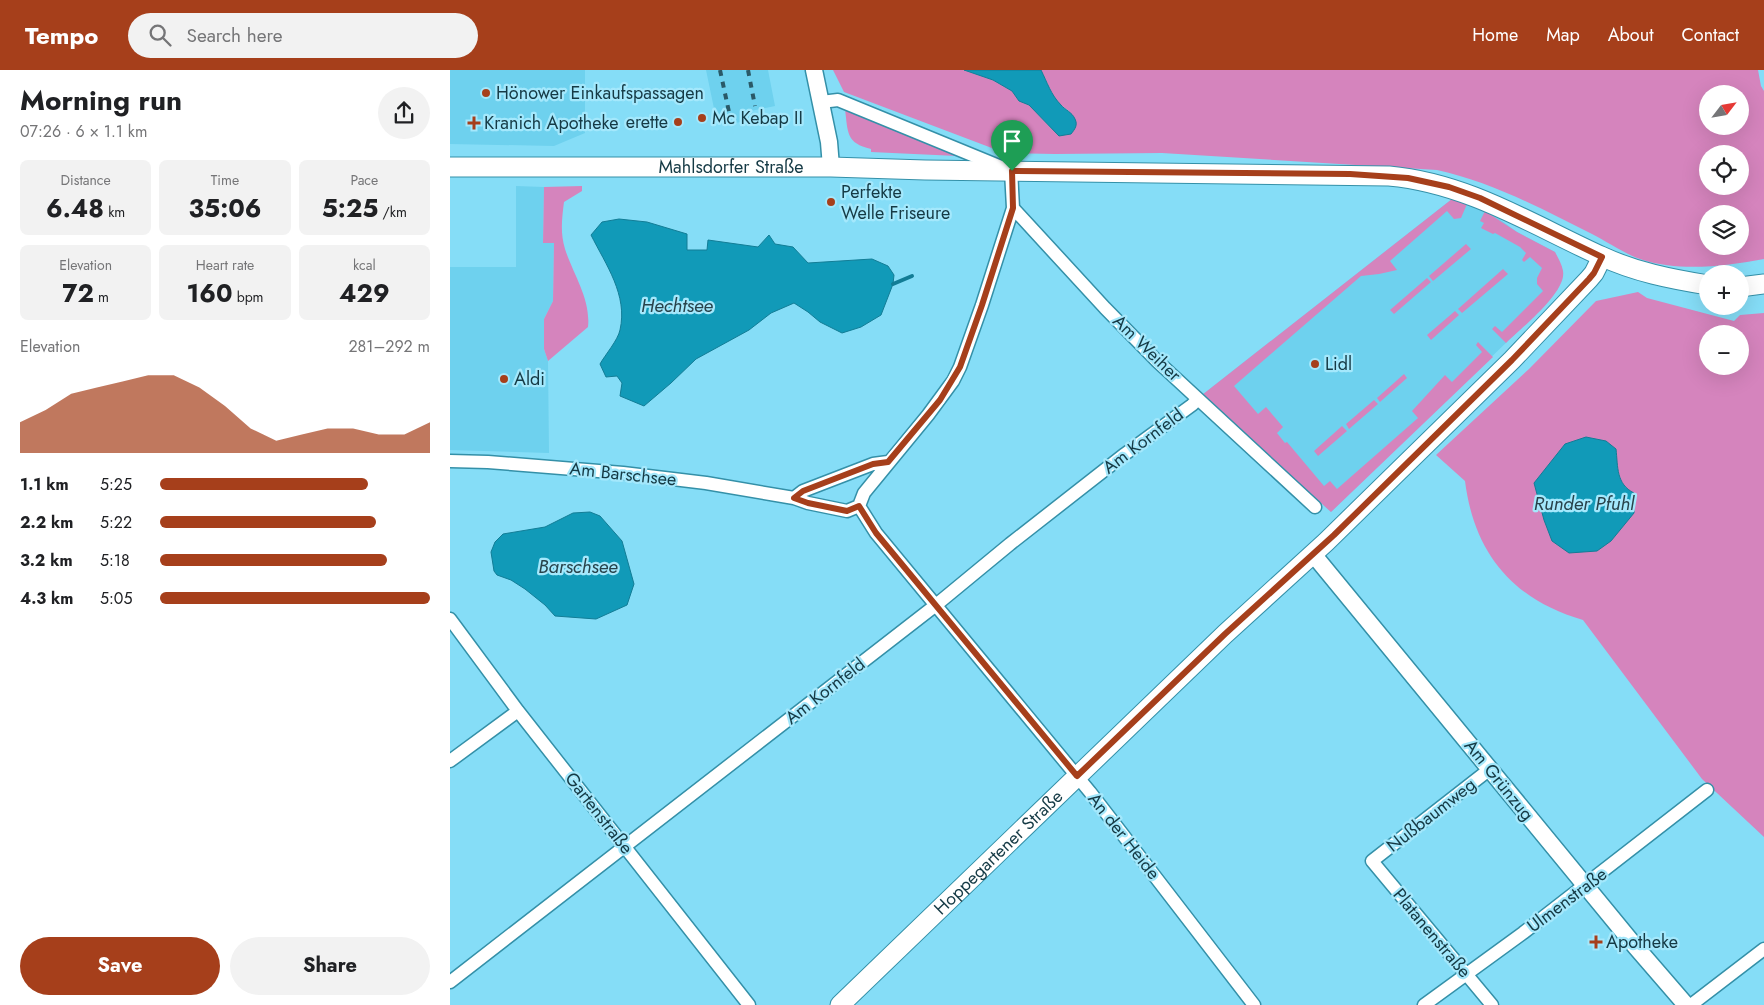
<!DOCTYPE html>
<html lang="en">
<head>
<meta charset="utf-8">
<style>
	:root { --surface:#fff; --page:#f2f2f2; --text:#202124; --muted:#757577; --accent:#a63f1b }
	body { margin:0; font-family:Jost,sans-serif; background:var(--page); color:var(--text); height:100vh; display:flex; flex-direction:column; font-size:19px; white-space:nowrap }
	* { box-sizing:border-box; margin:0 }
	p { font-size:16px; color:var(--muted) }
	.icon { flex:none; width:28px; height:28px; fill:none; stroke:currentColor; stroke-width:2; stroke-linecap:round; stroke-linejoin:round }
	.map { position:relative; flex:1; overflow:hidden }
	.side { display:flex; flex-direction:column; background:var(--surface); width:450px }
	.side>* { flex:none }
	.needle { width:32px; rotate:59deg }
	.tools { position:absolute; left:1249px; top:15px; display:grid; gap:10px }
	.tools a { display:grid; place-items:center; width:50px; height:50px; border-radius:50%; background:var(--surface); box-shadow:0 5px 20px #0002; font-size:25px }
	.pin { position:absolute; display:grid; place-items:center; width:42px; height:42px; color:#fff; margin:-51px -21px; border-radius:50% 50% 50% 0; rotate:-45deg; box-shadow:0 0 5px #0007 }
	.pin .icon { rotate:45deg }
	.round { display:grid; place-items:center; flex:none; width:52px; height:52px; border-radius:26px; background:var(--page) }
	.overview { display:flex; align-items:center; justify-content:space-between; height:85px; padding:0 20px }
	h1 { font-size:28px; font-weight:700; line-height:38px }
	.stats { display:grid; grid-template-columns:repeat(3,1fr); gap:8px; height:85px; padding:5px 20px }
	.stats div { display:grid; align-content:center; border-radius:8px; background:var(--page); text-align:center }
	.stats b { font-size:25px; font-weight:700 }
	.stats small { font-size:14px; font-weight:400 }
	.stats p { font-size:14px }
	.chart { height:140px; padding:10px 20px }
	.chart p { display:flex; justify-content:space-between }
	.chart svg { width:100%; height:90px; margin-top:5px; fill:var(--accent); opacity:.7 }
	.button { display:flex; gap:10px; margin-top:auto; padding:10px 20px }
	.button a { flex:1; height:58px; border-radius:30px; background:var(--accent); color:#fff; font-size:20px; font-weight:700; line-height:58px; text-align:center }
	.button a+a { background:var(--page); color:var(--text) }
	ul { padding:0 20px; list-style:none; font-size:16px }
	li { display:grid; grid-template-columns:80px 60px 1fr; align-items:center; height:38px }
	li i { height:12px; border-radius:6px; background:var(--accent) }
	header { display:flex; align-items:center; gap:30px; box-sizing:border-box; height:70px; padding:0 25px; background:var(--accent); color:#fff }
	header strong { font-size:24px }
	nav { display:flex; gap:28px; margin-inline-start:auto; font-size:18px }
	.search { width:350px; height:45px; background:var(--page); display:flex; align-items:center; gap:12px; box-sizing:border-box; padding:0 18px; border-radius:28px; color:var(--muted); font-size:19px }
	main { display:flex; flex:1; min-height:0 }
	.map>svg:first-child { display:block }
</style>
</head>
<body>
<header>
<strong>Tempo</strong>
<div class="search"><svg class="icon" aria-label="search" viewBox="0 0 24 24"><circle cx="10" cy="10" r="6"/><path d="M15 15l6 6"/></svg>Search here</div>
<nav><a>Home</a><a>Map</a><a>About</a><a>Contact</a></nav>
</header>
<main>
<section class="side">
<div class="overview"><div><h1>Morning run</h1><p>07:26 · 6 × 1.1 km</p></div><a class="round"><svg class="icon" aria-label="share" viewBox="0 0 24 24"><path d="M12 15V3M7 8l5-5 5 5M5 13v7h14v-7"/></svg></a></div>
<div class="stats">
<div><p>Distance</p><b>6.48<small> km</small></b></div>
<div><p>Time</p><b>35:06</b></div>
<div><p>Pace</p><b>5:25<small> /km</small></b></div>
</div>
<div class="stats">
<div><p>Elevation</p><b>72<small> m</small></b></div>
<div><p>Heart rate</p><b>160<small> bpm</small></b></div>
<div><p>kcal</p><b>429</b></div>
</div>
<div class="chart"><p><span>Elevation</span>281–292 m</p>
<svg viewBox="0 0 160 44" preserveAspectRatio="none"><path d="M0 44V29L10 23L20 15L30 12L40 9L50 6L60 6L70 12L80 21L90 32L100 38L110 35L120 32L130 32L140 35L150 35L160 29V44z"/></svg>
</div>
<ul>
<li><b>1.1 km</b>5:25<i style="width:77%"></i></li>
<li><b>2.2 km</b>5:22<i style="width:80%"></i></li>
<li><b>3.2 km</b>5:18<i style="width:84%"></i></li>
<li><b>4.3 km</b>5:05<i style="width:100%"></i></li>
</ul>
<div class="button"><a>Save</a><a>Share</a></div>
</section>
<div class="map">
<svg width="1314" height="935" viewBox="0 0 1314 935">
	<rect width="100%" height="100%" fill="#85ddf7"/>
	<!-- built -->
	<path fill="#6ed1ee" d="M0,0H135V63L104,76L0,74Z
		M256,0H318L325,36L301,41L303,50L285,53L283,44L266,48Z
		M66,116L94,117L93,173H104L103,231L94,249V279L98,291L99,383L0,380V197H66Z
		M1002,129L1044,145L1067,162L1105,182L1113,201L1112,210L1107,220L1093,237L881,442L752,325Z"/>
	<!-- green -->
	<path fill="#d584bd" fill-rule="evenodd" d="M383,0H514L543,10L562,21L569,31L579,35L602,59L619,41C603,31 599,16 591,0H1308L1311,16L1314,21V189C1276,196 1231,202 1193,190C1176,185 1158,172 1142,164C1092,139 1042,112 987,100L712,83L605,84L555,83L394,22ZM1258,24H1290V56H1258ZM1258,84H1290V116H1258ZM1258,144H1290V176H1258Z
		M395,39L506,85L507,86L421,82V79C396,73 398,63 395,39Z
		M132,116V121L114,132C112,148 110,163 115,179C123,204 141,229 138,257L98,291L94,279V249L103,231L104,173H93L94,117Z
		M1002,129L1017,134L1011,148L1004,149L997,141L940,191L947,200L929,204L911,206L784,316L808,344L816,337L833,357L827,363L835,373L837,372L874,416L880,411L887,419L968,348L962,341L995,305L1002,312L1032,282L1026,275L1028,272L1043,287L881,442L752,325Z
		M1035,141L1067,162L1105,182C1108,188 1112,194 1113,201C1117,222 1070,259 1056,273L1042,259L1045,256L1052,262L1093,221L1087,214V208L1092,198L1080,187L1074,192L1072,190L1076,183L1070,177L1045,163L1043,164L1031,158L1034,153L1030,151Z
		M1016,174L1021,179L983,211L979,206Z
		M1053,199L1058,204L1012,243L1008,239Z
		M977,208L981,212L944,244L940,240Z
		M1188,222L1197,228L1284,251L1290,245L1314,243V767L1252,709L1133,550C1063,530 1024,483 1015,411L986,385L1079,299L1146,231ZM1258,264H1290V296H1258ZM1115,374L1168,401L1171,412L1177,419L1103,391Z
		M1005,241L1009,245L981,270L977,265Z
		M954,304L957,308L930,332L927,328Z
		M924,330L928,334L899,359L896,354Z
		M892,356L897,361L868,386L864,381Z"/>
	<!-- water -->
	<path fill="#119ab8" stroke="#127d96" d="M514,0H591C597,12 601,25 611,35C615,40 622,42 625,49C628,55 625,59 621,64L609,66L579,35L569,31L562,21L543,10Z
		M169,149L197,152L237,164V180H257L258,170L308,177L319,165L325,174L343,177L358,193L422,189L438,196L444,205L443,214L431,245L411,257L392,263L370,252L358,242L344,233L321,243L299,260L246,289L221,313L194,336L170,326L172,313L167,306L156,307L150,294C155,285 168,270 170,260C178,225 156,195 141,165L152,152Z
		M1136,367L1156,371L1166,379C1168,397 1166,414 1184,423V443L1161,471L1147,481L1119,483L1102,471L1094,450L1084,413L1115,374Z
		M140,442L150,446L172,471L184,514L177,535L146,549L105,546L95,535L75,519L61,510L47,505L44,501L41,482L45,472L53,464L95,457L123,443Z"/>
	<g fill="none" stroke-linecap="round" stroke-linejoin="round">
		<!-- stream -->
		<path stroke="#127d96" stroke-width="4" d="M443,214L462,206"/>
		<!-- minor casing -->
		<g stroke="#3490a8" stroke-width="15">
			<path id="minor" d="M371,32L388,30L561,101L563,138L655,238L707,291L865,437
				M0,391L38,392L173,403L256,413L344,428L358,433L397,441L409,436L414,423L478,345L503,311L510,297L532,235L563,138
				M344,428L353,421L423,394L438,392
				M409,436L426,463L640,722L804,935
				M0,549L68,641L299,935
				M0,691L68,641
				M1040,699L922,791L1042,935
				M0,912L486,535L560,474L675,384L742,335L748,329
				M974,935L1073,863L1257,720
				M1241,935L1314,879"/>
		</g>
		<!-- tertiary casing -->
		<g stroke="#3490a8" stroke-width="19">
			<path id="tertiary" d="M364,0L379,72L381,97
				M863,484L1185,876L1236,935"/>
		</g>
		<!-- secondary casing -->
		<g stroke="#3490a8" stroke-width="21">
			<g id="secondary">
				<path id="s1" d="M0,97H381L475,100L939,106C1017,113 1081,154 1151,186C1185,202 1221,209 1258,215"/>
				<path d="M1290,217L1314,214"/>
				<path id="s2" d="M390,935L775,564L876,472L1062,290L1139,209L1144,203L1152,187"/>
			</g>
		</g>
		<!-- minor -->
		<use href="#minor" stroke="#fff" stroke-width="12"/>
		<!-- tertiary -->
		<use href="#tertiary" stroke="#fff" stroke-width="16"/>
		<!-- secondary -->
		<use href="#secondary" stroke="#fff" stroke-width="19"/>
		<!-- rail -->
		<path stroke="#2a5967" stroke-width="4" stroke-dasharray="6 6" stroke-linecap="butt" d="M270,0L279,42
			M298,0L305,36"/>
	</g>
	<g fill="none" stroke-linecap="round" stroke-linejoin="round">
		<!-- route casing -->
		<g stroke="#fff" stroke-width="10">
			<path id="route" d="M562,101L900,104L958,108L999,117L1030,128L1152,187L1144,203L1139,209L1062,290L884,465L775,564L627,706L426,463L409,436L397,441L358,433L344,428L353,421L423,394L438,392L490,330L510,297L532,235L563,138Z"/>
		</g>
		<!-- route -->
		<use href="#route" stroke="#a63f1b" stroke-width="6"/>
	</g>
	<!-- markers -->
	<g fill="#a63f1b" stroke="#a4e8fc" stroke-width="2">
		<circle cx="36" cy="23" r="5"/>
		<circle cx="252" cy="48" r="5"/>
		<circle cx="228" cy="52" r="5"/>
		<path d="M21.5 45.5h5v5h5v5h-5v5h-5v-5h-5v-5h5z"/>
		<circle cx="381" cy="132" r="5"/>
		<circle cx="865" cy="294" r="5"/>
		<circle cx="54" cy="309" r="5"/>
		<path d="M1143.5 864.5h5v5h5v5h-5v5h-5v-5h-5v-5h5z"/>
	</g>
	<g text-anchor="middle" dominant-baseline="central" stroke-width="4.5" stroke-linejoin="round" paint-order="stroke">
		<!-- poi labels -->
		<g font-size="18" fill="#153a45" stroke="#a4e8fc" text-anchor="start">
			<text x="46" y="23">Hönower Einkaufspassagen</text>
			<text x="262" y="48">Mc Kebap II</text>
			<text x="218" y="52" text-anchor="end">erette</text>
			<text x="34" y="53">Kranich Apotheke</text>
			<text x="391" y="122">Perfekte<tspan x="391" dy="21">Welle Friseure</tspan></text>
			<text x="875" y="294">Lidl</text>
			<text x="64" y="309">Aldi</text>
			<text x="1156" y="872">Apotheke</text>
		</g>
		<!-- street labels -->
		<g font-size="18" fill="#153a45" stroke="#a4e8fc">
			<text stroke="none"><textPath href="#s1" startOffset="281">Mahlsdorfer Straße</textPath></text>
			<text transform="translate(697 278) rotate(44)">Am Weiher</text>
			<text transform="translate(693 371) rotate(-37)">Am Kornfeld</text>
			<text transform="translate(173 404) rotate(6)">Am Barschsee</text>
			<text transform="translate(375 621) rotate(-38)">Am Kornfeld</text>
			<text transform="translate(1049 710) rotate(51)">Am Grünzug</text>
			<text transform="translate(149 743) rotate(52)">Gartenstraße</text>
			<text transform="translate(981 745) rotate(-38)">Nußbaumweg</text>
			<text transform="translate(674 766) rotate(52)">An der Heide</text>
			<text stroke="none"><textPath href="#s2" startOffset="220">Hoppegartener Straße</textPath></text>
			<text transform="translate(1117 830) rotate(-37)">Ulmenstraße</text>
			<text transform="translate(982 863) rotate(50)">Platanenstraße</text>
		</g>
		<!-- water labels -->
		<g font-size="19" font-style="italic" fill="#28424a" stroke="#a4e8fc">
			<text x="227" y="235">Hechtsee</text>
			<text x="1134" y="433">Runder Pfuhl</text>
			<text x="128" y="496">Barschsee</text>
		</g>
	</g>
</svg>
<div class="tools">
<a><svg class="needle" viewBox="-14 -14 28 28"><path d="M0-13l5 13h-10z" fill="#e53935"/><path d="M0 13l5-13h-10z" fill="#757577"/></svg></a>
<a><svg class="icon" aria-label="locate" viewBox="0 0 24 24"><circle cx="12" cy="12" r="6"/><path d="M12 2v4M12 18v4M2 12h4M18 12h4"/></svg></a>
<a><svg class="icon" aria-label="layers" viewBox="0 0 24 24"><path d="M12 4l9 5-9 5-9-5zM3 14l9 5 9-5"/></svg></a>
<a>+</a>
<a>−</a>
</div>
<div class="pin" style="left:562px;top:101px;background:#1e9e55"><svg class="icon" aria-label="arrive" viewBox="0 0 24 24"><path d="M6 21V4h12l-3 4 3 4H6"/></svg></div>
</div>
</main>
</body>
</html>
